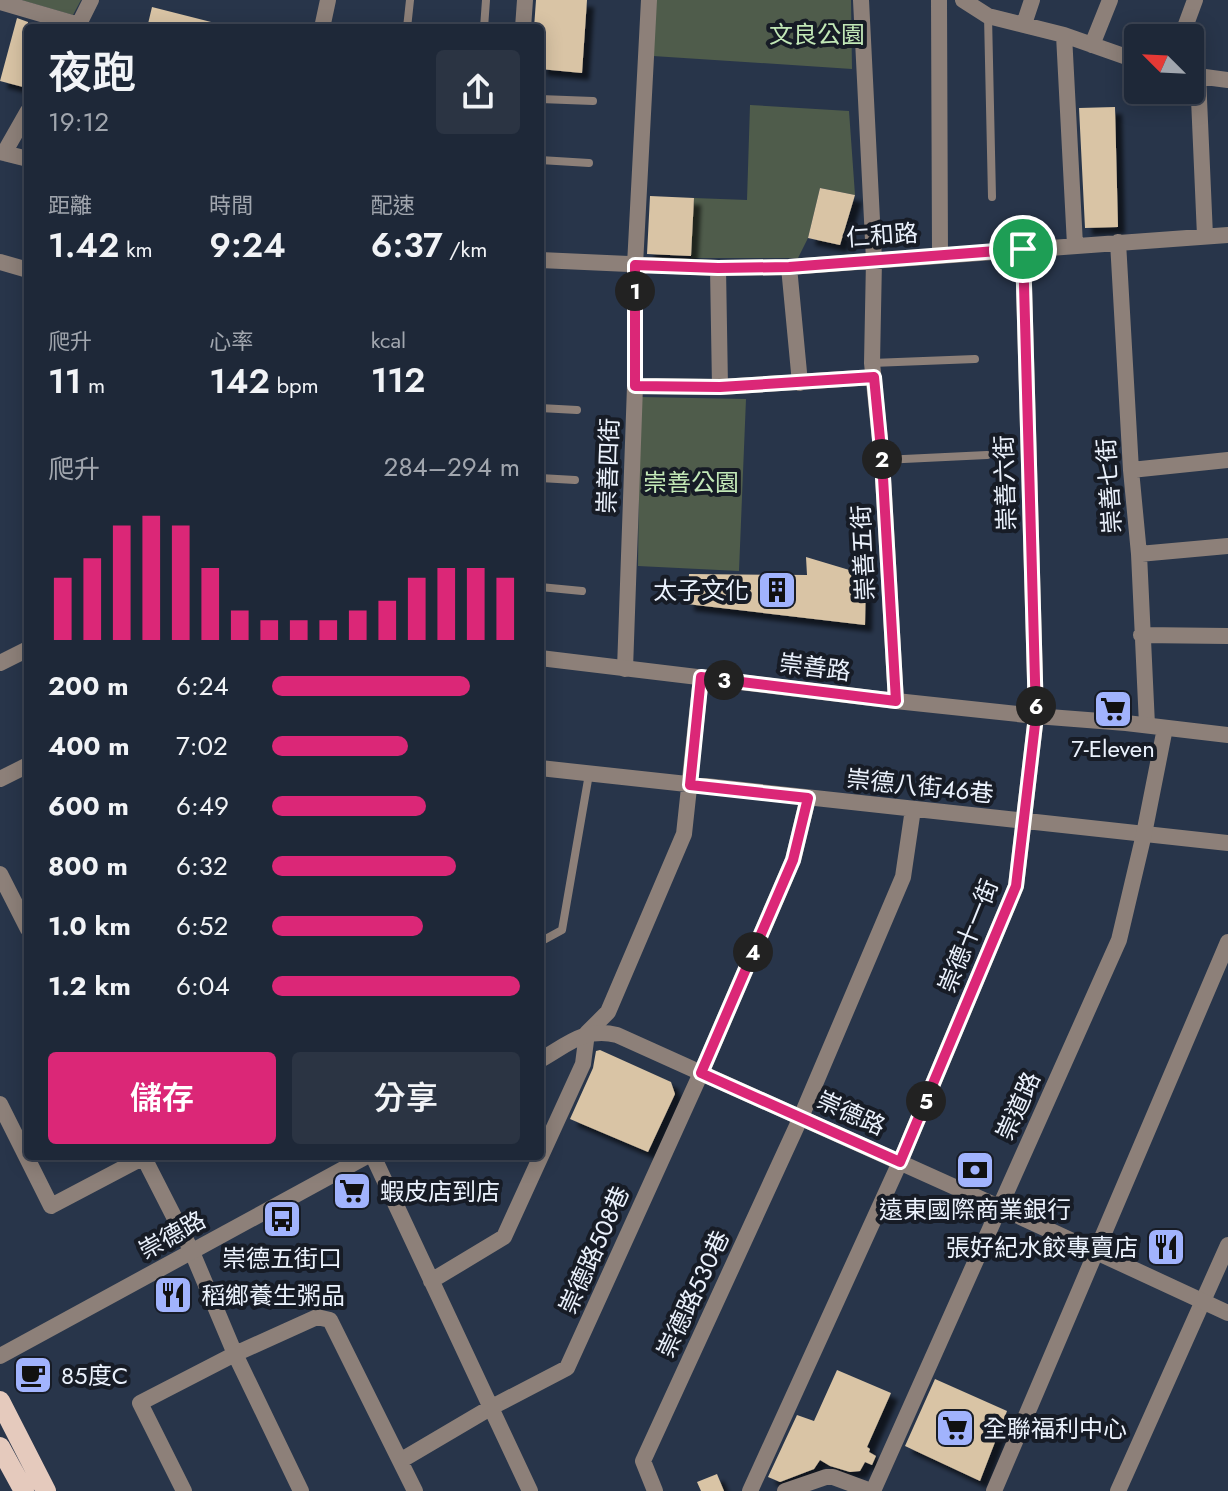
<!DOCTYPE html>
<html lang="zh-TW">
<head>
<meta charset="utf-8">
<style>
	:root { --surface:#1e2838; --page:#2b3443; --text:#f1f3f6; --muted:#a1a6ae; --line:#3c4453; --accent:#db2777 }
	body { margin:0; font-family:Jost,"Noto Sans TC",sans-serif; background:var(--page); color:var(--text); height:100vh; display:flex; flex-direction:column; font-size:30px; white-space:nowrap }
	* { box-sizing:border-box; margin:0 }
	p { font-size:26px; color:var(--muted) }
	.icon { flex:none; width:44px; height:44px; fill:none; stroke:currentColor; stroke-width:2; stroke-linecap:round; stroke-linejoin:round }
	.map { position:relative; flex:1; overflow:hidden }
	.details { position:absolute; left:24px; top:24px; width:520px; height:1136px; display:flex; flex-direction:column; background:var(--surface); border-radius:8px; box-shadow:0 4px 20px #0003,0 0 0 2px var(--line) }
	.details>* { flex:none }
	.needle { width:52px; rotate:294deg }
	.fabs { position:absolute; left:1124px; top:24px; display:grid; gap:16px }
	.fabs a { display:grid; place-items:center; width:80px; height:80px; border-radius:8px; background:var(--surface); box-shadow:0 4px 20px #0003,0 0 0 2px var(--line); font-size:40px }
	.pin { position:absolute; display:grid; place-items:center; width:68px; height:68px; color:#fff; margin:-34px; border:4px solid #fff; border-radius:50%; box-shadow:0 2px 8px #0007 }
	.km { position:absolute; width:40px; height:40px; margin:-20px; border-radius:50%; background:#222; color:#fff; font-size:22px; line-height:40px; text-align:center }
	.round { display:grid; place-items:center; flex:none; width:84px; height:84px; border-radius:8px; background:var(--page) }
	.overview { display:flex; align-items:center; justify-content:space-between; height:136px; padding:0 24px }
	h1 { font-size:44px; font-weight:600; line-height:60px }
	.figures { display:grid; grid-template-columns:repeat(3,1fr); gap:12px; height:136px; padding:8px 24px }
	.figures div { display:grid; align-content:center }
	.figures b { font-size:34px; font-weight:600 }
	.figures small { font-size:22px; font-weight:400 }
	.figures p { font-size:22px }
	.chart { height:224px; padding:16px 24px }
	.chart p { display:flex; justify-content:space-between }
	.chart svg { width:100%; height:144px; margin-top:8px; stroke:var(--accent); stroke-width:6 }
	.cta { display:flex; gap:16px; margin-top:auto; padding:16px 24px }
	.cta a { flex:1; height:92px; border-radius:8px; background:var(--accent); color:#fff; font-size:32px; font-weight:600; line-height:92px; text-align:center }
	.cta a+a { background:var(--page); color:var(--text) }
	ul { padding:0 24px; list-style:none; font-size:26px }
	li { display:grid; grid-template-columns:128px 96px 1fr; align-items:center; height:60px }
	li i { height:20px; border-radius:10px; background:var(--accent) }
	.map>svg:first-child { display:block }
</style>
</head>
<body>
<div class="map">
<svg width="1228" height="1491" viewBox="0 0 1228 1491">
	<defs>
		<filter id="shadow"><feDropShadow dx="7" dy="7" stdDeviation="2" flood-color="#0009"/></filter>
	</defs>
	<rect width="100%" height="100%" fill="#28354a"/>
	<!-- green -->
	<path fill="#4f5c4b" d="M21,0H81L73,15Z
		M656,0H851L852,69L653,56Z
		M750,105L849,111L855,195L820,188L808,238L798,258H691L694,198L747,200Z
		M640,397L746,399L739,571L638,566Z"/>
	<!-- building -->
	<path fill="#d9c4a5" filter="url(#shadow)" d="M536,0H587L582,73L540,69V28H534Z
		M152,7L219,24L218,28H147Z
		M17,18L28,22V68L23,87L0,81Z
		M1115,107L1118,227L1085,228L1079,108Z
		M820,188L855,195L840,245L808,238Z
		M650,196L694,198L691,256L647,254Z
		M806,557L866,575L865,625L687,604L689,574L807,575Z
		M600,1050L671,1082L675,1094L648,1152L570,1119L593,1068L596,1051Z
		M837,1370L891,1393L867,1447L870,1449L869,1452L876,1456L872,1465L865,1462L860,1471L850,1472L830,1466L820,1460L814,1469L780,1482L768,1477L797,1415L814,1421Z
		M935,1379L1007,1411L980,1481L905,1446Z
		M717,1474L724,1491H701L697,1482Z"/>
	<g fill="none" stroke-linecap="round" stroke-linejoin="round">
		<!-- service -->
		<path stroke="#8d8079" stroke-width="8" d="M988,16L992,197
			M407,28L410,0
			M484,28L486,0
			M540,99L593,101
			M540,160L589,163
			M872,363L975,359
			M540,408L577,410
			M883,460L987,455
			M540,478L575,480
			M540,587L582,591
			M540,942L562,930L589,774"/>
		<!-- minor -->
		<path stroke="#8d8079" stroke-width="16" d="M861,0L874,260L872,363L882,460L896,701
			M939,0L940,255
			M963,0L988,16L1064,35L1138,61
			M0,2L79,25
			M1024,24L1032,0
			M77,28L91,0
			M322,28L328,0
			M523,28L525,0
			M1064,35L1075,245
			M1181,38L1195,0
			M1092,45L1110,0
			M1190,75L1228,80
			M1198,76L1205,236
			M0,152L28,159
			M4,153L28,111
			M1118,242L1131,470L1139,554L1147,725
			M540,260L718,268L789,267L1228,235
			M0,262L28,270
			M789,267L800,383
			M718,268L720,387
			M635,386L720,387L874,377
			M1131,470L1228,460
			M1139,554L1228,546
			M1141,635L1228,636
			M625,669L635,386V265L649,0
			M540,768L1228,843
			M0,779L28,765
			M0,874L28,929
			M0,1104L51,1206L146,1156
			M143,1156L192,1252L235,1354L301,1491
			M373,1156L530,1491
			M431,1281L504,1237L583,1064L587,1033L608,1012L684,834L701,677
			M400,1461L490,1408L567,1368L701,1073L793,860L808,798
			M184,1491L140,1403L235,1354L317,1317L330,1320L415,1491
			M655,1491L643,1461L801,1117L903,877L913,809
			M750,1491L900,1162L1016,886L1036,716L1023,249
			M785,1491L826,1477H833L871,1491
			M994,1491L1228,942
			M1118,1491L1228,1245"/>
		<!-- tertiary -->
		<path stroke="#8d8079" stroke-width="16" d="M540,658L896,701L1036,716L1126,723L1228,735
			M0,663L28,649
			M540,1060C567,1045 584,1027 617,1035L999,1207L1228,1313
			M0,1356L367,1156
			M873,1491L1119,940L1144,834L1165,728"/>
		<!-- primary -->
		<path stroke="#e5cabd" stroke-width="20" d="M0,1401L46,1491
			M0,1447L24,1491"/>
	</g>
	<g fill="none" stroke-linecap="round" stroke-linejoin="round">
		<!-- route casing -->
		<g stroke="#fff" stroke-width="16">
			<path id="route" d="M1023,249L1036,716L1016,886L900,1162L701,1073L793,860L808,798L690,785L701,677L896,701L882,460L874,377L720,387L635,386V265L718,268L789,267Z"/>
		</g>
		<!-- route -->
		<use href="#route" stroke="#db2777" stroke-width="10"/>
	</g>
	<!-- icons -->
	<defs>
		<g id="building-square" transform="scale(2)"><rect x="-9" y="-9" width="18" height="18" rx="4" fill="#a1b3fd" stroke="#171c26"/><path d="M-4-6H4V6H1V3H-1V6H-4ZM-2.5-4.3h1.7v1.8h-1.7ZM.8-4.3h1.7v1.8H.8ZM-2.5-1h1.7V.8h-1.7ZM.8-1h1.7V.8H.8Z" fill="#111"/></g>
		<g id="supermarket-square" transform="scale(2)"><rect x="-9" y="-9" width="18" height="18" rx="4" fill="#a1b3fd" stroke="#171c26"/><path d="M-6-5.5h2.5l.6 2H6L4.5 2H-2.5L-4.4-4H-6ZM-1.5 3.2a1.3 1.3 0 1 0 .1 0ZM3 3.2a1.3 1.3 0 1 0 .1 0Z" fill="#111"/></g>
		<g id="bank-square" transform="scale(2)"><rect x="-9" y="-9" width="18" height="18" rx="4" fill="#a1b3fd" stroke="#171c26"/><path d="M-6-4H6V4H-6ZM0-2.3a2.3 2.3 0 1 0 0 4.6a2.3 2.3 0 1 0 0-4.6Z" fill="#111"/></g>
		<g id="bus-square" transform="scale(2)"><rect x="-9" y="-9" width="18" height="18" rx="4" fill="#a1b3fd" stroke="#171c26"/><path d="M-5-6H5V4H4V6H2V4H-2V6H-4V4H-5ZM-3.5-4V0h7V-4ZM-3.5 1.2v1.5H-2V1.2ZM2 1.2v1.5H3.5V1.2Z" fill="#111"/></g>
		<g id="restaurant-square" transform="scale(2)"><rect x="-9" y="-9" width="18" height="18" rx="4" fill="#a1b3fd" stroke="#171c26"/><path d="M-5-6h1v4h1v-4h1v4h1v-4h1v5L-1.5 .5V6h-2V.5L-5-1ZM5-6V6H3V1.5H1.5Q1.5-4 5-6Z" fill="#111"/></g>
		<g id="cafe-square" transform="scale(2)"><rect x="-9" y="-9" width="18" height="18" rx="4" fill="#a1b3fd" stroke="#171c26"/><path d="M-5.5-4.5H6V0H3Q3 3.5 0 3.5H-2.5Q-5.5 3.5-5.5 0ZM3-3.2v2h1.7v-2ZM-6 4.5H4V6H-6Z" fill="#111"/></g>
	</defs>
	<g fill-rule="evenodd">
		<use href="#building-square" x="777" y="590"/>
		<use href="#supermarket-square" x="1113" y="709"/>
		<use href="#bank-square" x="975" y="1170"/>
		<use href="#supermarket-square" x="352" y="1191"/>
		<use href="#bus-square" x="282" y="1219"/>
		<use href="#restaurant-square" x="1166" y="1247"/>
		<use href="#restaurant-square" x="173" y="1295"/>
		<use href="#cafe-square" x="33" y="1375"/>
		<use href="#supermarket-square" x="955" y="1428"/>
	</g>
	<g text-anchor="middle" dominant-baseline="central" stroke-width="8" stroke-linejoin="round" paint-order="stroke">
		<!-- park labels -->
		<g font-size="24" fill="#c2e8b7" stroke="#171c26">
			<text x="817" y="34">文良公園</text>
			<text x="691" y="482">崇善公園</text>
		</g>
		<!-- street labels -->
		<g font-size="24" fill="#ebf2fd" stroke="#171c26">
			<text transform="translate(882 235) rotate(-4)">仁和路</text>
			<text transform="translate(608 466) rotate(-88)">崇善四街</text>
			<text transform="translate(1005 483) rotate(-92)">崇善六街</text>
			<text transform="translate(1109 486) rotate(-94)">崇善七街</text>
			<text transform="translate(863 553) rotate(-93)">崇善五街</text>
			<text transform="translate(815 667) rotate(7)">崇善路</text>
			<text transform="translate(920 786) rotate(6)">崇德八街46巷</text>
			<text transform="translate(968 936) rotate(-68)">崇德十一街</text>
			<text transform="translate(1018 1106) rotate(-66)">崇道路</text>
			<text transform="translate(851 1113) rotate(24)">崇德路</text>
			<text transform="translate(172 1235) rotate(-29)">崇德路</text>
			<text transform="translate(594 1250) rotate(-66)">崇德路508巷</text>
			<text transform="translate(693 1294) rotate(-65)">崇德路530巷</text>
		</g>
		<!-- poi labels -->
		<g font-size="24" fill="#ebf2fd" stroke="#171c26" text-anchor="start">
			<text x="749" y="590" text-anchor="end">太子文化</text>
			<text x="1113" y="748" text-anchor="middle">7-Eleven</text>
			<text x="380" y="1191">蝦皮店到店</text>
			<text x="975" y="1209" text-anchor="middle">遠東國際商業銀行</text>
			<text x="1138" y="1247" text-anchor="end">張好紀水餃專賣店</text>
			<text x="282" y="1258" text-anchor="middle">崇德五街口</text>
			<text x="201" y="1295">稻鄉養生粥品</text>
			<text x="61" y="1375">85度C</text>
			<text x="983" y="1428">全聯福利中心</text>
		</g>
	</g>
</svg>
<div class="fabs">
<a><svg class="needle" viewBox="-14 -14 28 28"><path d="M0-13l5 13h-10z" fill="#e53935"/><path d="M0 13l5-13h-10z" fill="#a1a6ae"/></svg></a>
</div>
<div class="pin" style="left:1023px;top:249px;background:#1e9e55"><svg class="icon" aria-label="arrive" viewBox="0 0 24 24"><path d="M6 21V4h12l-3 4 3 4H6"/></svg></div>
<b class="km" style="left:635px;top:291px">1</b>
<b class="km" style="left:882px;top:459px">2</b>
<b class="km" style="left:724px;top:680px">3</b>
<b class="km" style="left:753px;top:952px">4</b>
<b class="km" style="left:926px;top:1101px">5</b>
<b class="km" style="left:1036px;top:706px">6</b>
<section class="details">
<div class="overview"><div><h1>夜跑</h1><p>19:12</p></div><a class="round"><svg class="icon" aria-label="share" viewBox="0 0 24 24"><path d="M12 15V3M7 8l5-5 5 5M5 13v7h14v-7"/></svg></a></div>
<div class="figures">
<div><p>距離</p><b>1.42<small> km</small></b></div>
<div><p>時間</p><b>9:24</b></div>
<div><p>配速</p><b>6:37<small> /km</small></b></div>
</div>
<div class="figures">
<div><p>爬升</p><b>11<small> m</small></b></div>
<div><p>心率</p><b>142<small> bpm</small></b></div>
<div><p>kcal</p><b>112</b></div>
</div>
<div class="chart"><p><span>爬升</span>284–294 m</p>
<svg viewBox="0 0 160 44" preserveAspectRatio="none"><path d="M5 44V25M15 44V19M25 44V9M35 44V6M45 44V9M55 44V22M65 44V35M75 44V38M85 44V38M95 44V38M105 44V35M115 44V32M125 44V25M135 44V22M145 44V22M155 44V25"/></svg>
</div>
<ul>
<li><b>200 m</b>6:24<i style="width:80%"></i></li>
<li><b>400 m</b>7:02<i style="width:55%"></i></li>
<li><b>600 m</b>6:49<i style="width:62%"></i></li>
<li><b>800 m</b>6:32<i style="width:74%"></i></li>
<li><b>1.0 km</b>6:52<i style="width:61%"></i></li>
<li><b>1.2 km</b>6:04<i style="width:100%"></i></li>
</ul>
<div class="cta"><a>儲存</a><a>分享</a></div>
</section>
</div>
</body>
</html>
